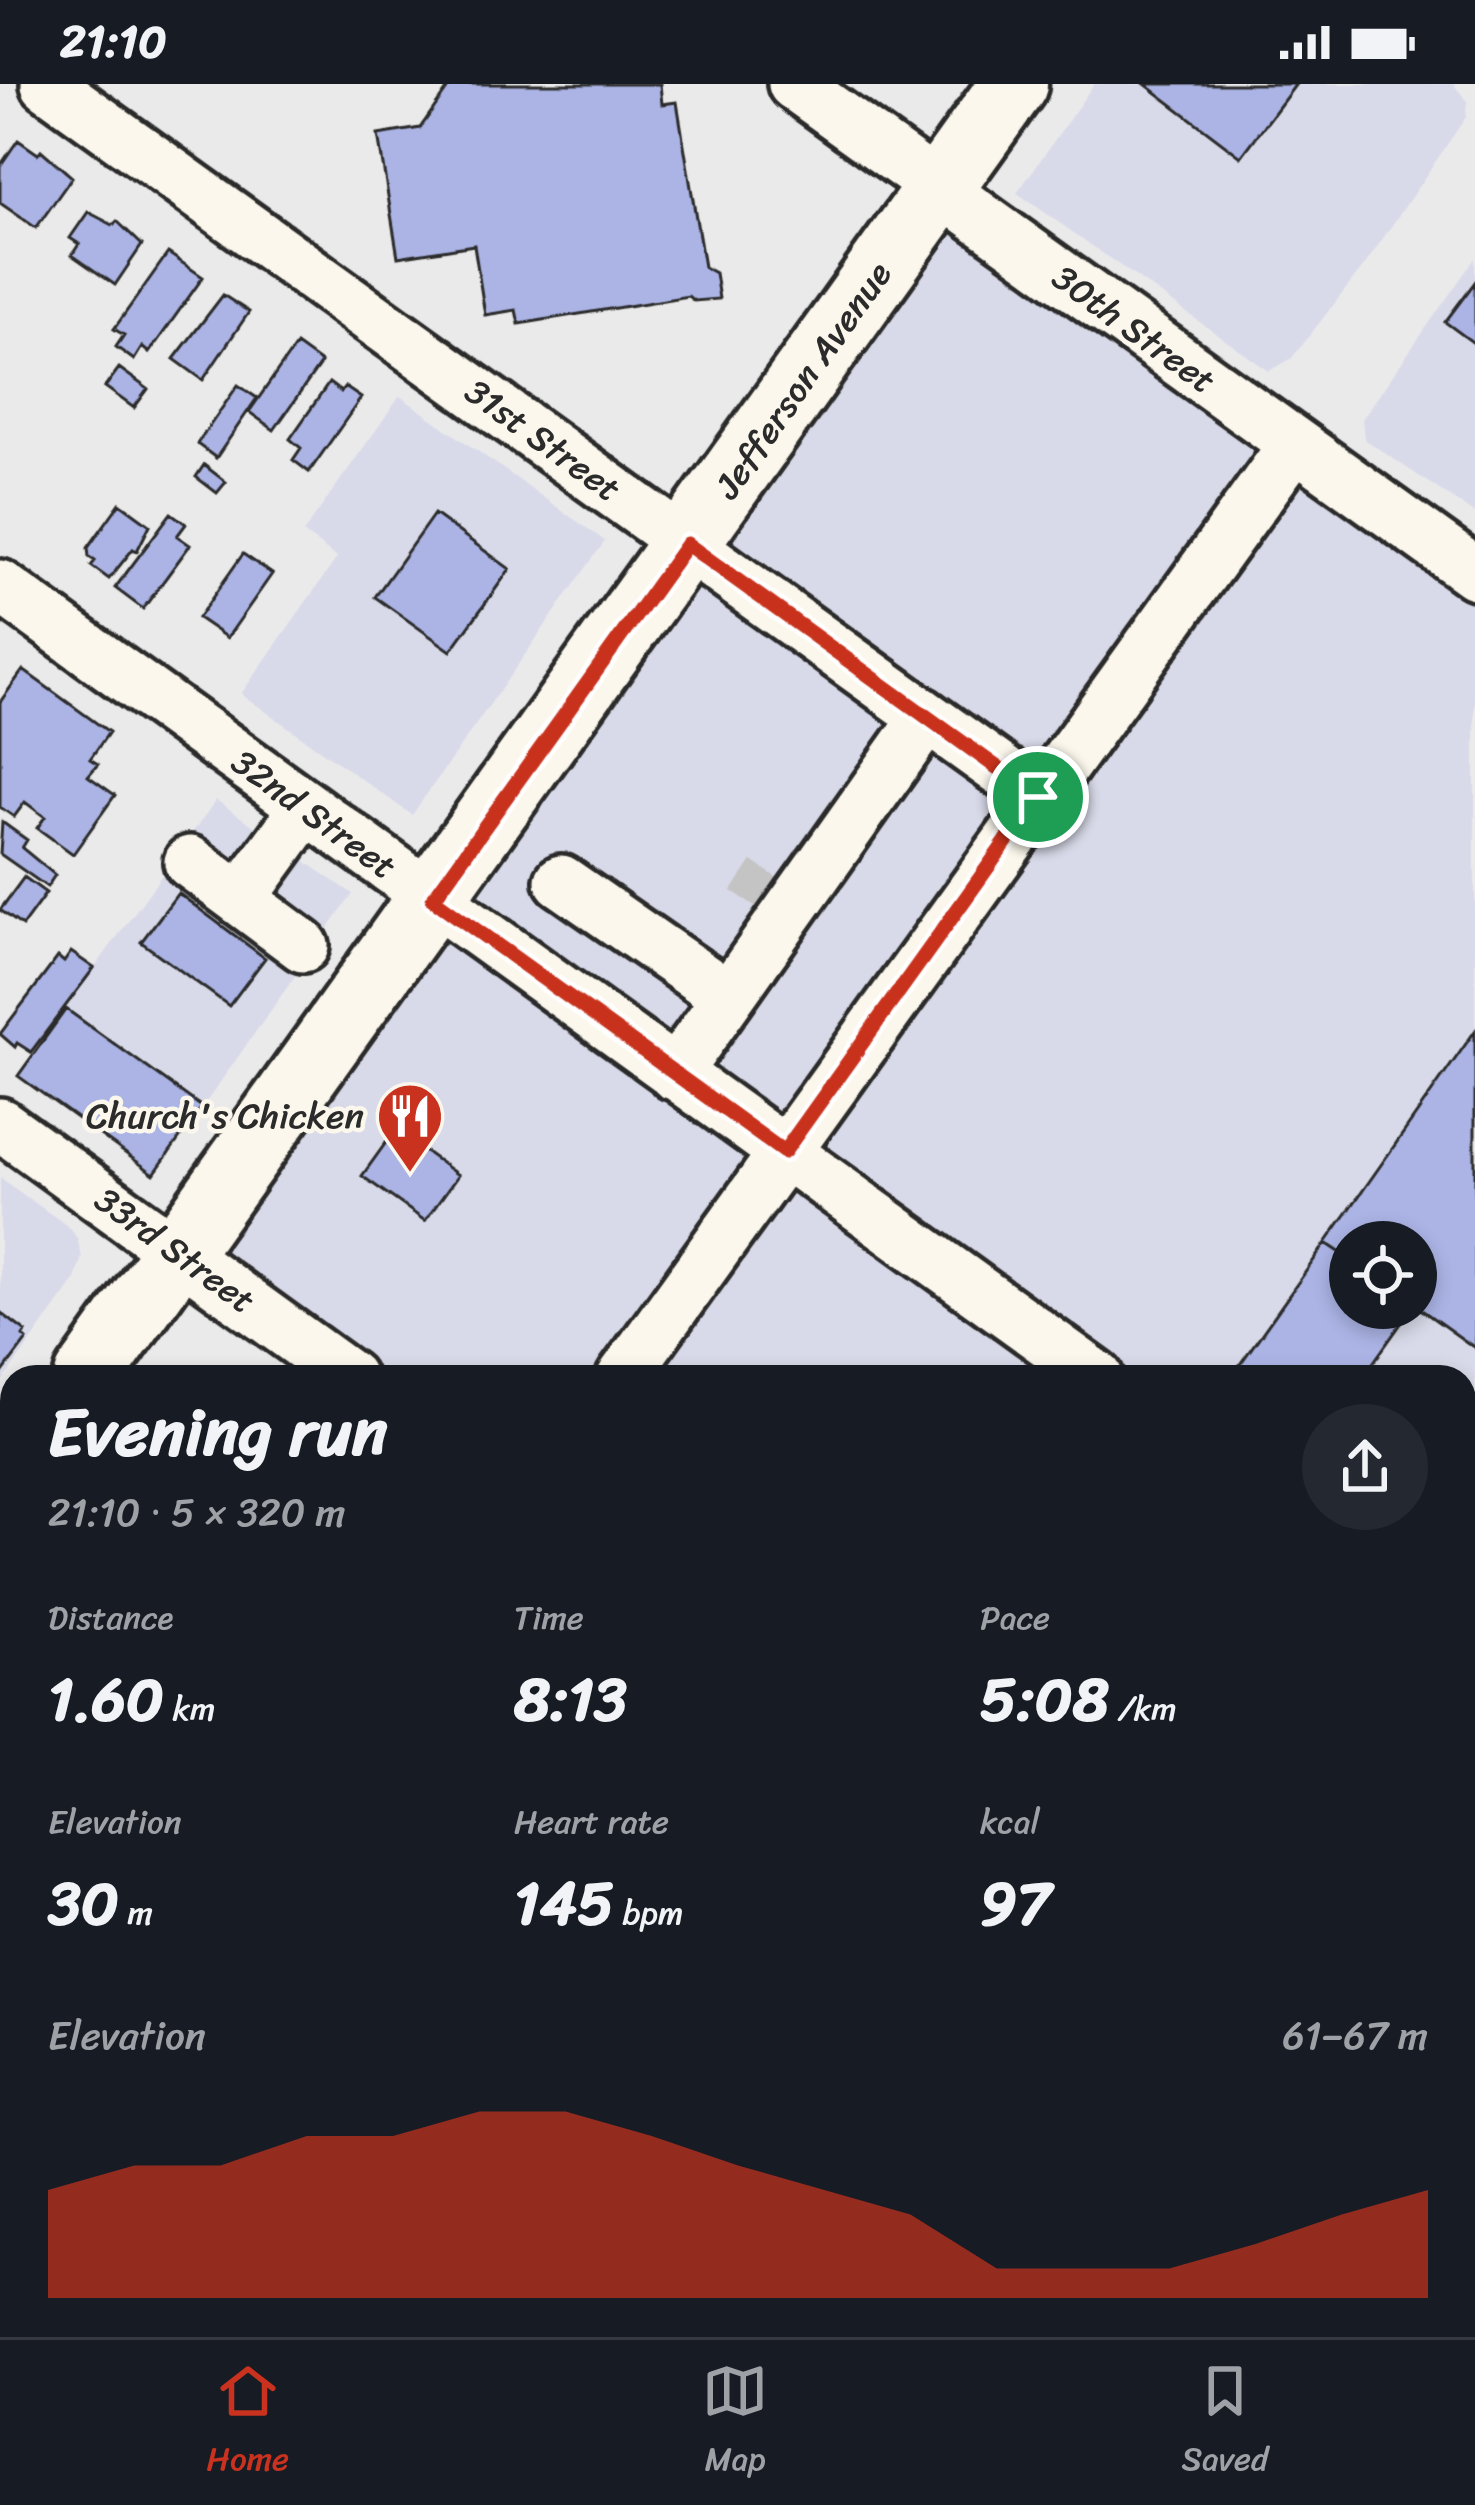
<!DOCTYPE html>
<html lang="en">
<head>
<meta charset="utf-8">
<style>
	:root { --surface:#171b24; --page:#242831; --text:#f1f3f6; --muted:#9ea1a6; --line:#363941; --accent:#c8321e }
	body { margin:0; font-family:Sriracha,sans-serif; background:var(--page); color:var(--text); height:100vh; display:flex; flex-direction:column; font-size:45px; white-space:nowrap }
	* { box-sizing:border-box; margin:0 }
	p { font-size:39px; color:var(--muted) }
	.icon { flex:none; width:66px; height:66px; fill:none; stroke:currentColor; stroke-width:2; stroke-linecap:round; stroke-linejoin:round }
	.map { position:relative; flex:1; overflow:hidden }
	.panel { position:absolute; left:0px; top:1281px; width:1476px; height:972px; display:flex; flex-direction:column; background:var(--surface); border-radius:36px 36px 0 0; box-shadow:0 6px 18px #0003 }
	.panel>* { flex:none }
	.tools { position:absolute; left:1329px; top:1137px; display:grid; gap:24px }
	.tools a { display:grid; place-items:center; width:108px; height:108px; border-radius:50%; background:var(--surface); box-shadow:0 6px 18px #0003; font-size:60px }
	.pin { position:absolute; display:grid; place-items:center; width:102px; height:102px; color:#fff; margin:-51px; border:6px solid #fff; border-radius:50%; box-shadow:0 3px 12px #0007 }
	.round { display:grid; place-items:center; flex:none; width:126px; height:126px; border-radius:63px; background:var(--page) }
	.headline { display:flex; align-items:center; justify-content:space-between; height:204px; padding:0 48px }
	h1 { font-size:66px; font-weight:700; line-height:90px }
	.metrics { display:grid; grid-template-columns:repeat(3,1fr); gap:18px; height:204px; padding:12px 48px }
	.metrics div { display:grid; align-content:center }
	.metrics b { font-size:60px; font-weight:700 }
	.metrics small { font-size:33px; font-weight:400 }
	.metrics p { font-size:33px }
	.chart { height:336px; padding:24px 48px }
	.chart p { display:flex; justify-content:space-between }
	.chart svg { width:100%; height:216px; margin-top:12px; fill:var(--accent); opacity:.7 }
	.status { display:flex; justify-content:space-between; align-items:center; height:84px; padding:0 60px; background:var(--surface); direction:ltr }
	.status svg { height:33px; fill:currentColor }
	.tabs { display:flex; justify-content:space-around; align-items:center; height:168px; border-top:3px solid var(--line); background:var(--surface); font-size:33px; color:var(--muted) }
	.tabs a { display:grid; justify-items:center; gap:6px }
	.tabs .active { color:var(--accent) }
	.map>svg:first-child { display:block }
</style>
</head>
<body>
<div class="status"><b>21:10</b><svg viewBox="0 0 49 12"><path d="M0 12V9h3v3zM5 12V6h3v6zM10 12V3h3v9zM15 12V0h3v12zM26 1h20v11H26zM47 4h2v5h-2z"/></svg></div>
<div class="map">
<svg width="1475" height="2253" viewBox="0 0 1475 2253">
	<rect width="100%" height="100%" fill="#ebeaeb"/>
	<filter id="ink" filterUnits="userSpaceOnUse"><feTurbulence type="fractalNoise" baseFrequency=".00833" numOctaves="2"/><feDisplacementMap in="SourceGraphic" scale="24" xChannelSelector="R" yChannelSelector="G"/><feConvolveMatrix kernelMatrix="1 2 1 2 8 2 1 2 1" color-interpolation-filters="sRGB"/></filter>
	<g filter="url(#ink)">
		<!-- built -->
		<path fill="#d8dae9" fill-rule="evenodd" d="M1094,0H1453L1467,16L1466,33L1364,182L1291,275L1269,287L1017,109Z
			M939,106L1475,491V1472L1464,1487V1293H352L178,1166ZM1350,1158H1416V1224H1350Z
			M1475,174V430L1364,355L1362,335Z
			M400,312L605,457L412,731L241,610L337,474L303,449Z
			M216,716L353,810L159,1085L20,987Z
			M0,1094L69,1143L77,1154L82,1173L74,1198L0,1301Z"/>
		<!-- water -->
		<path fill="#8bdce2" stroke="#659599" stroke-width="3" d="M1475,1612V1784L1464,1800V1629Z"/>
		<!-- building -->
		<path fill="#abb4e5" stroke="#2b2b2b" stroke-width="3" d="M451,0H660L662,20L677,18L704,183L715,189L719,215L694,217L688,212L519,240L516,226L485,231L474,161L398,173L378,51L420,44Z
			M1145,0H1296L1241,73Z
			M18,56L38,70L41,66L72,93L36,144L0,119V82Z
			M88,128L113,141L117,137L142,161L115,201L72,171L79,160L70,154Z
			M168,169L203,193L149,269L142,263L134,276L116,263L124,251L114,245Z
			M1475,198V260L1445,238Z
			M223,211L249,228L203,296L174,275Z
			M296,261L321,279L274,346L249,328Z
			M119,284L148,305L134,324L105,303Z
			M329,299L341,308L345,303L361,314L309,388L293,376L301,364L290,355Z
			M238,301L257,314L216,374L197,360Z
			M204,381L226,398L217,409L196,393Z
			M120,419L150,441L137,467L133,465L109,495L91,482L95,477L89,473L88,464Z
			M171,429L186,440L177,452L190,461L143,525L115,504Z
			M434,430L510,485L451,567L375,513Z
			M243,470L272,490L227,554L198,534Z
			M23,586L109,648L90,675L98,680L88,692L115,711L73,770L37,744L45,733L25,718L14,733L0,723V618Z
			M2,738L27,756L22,764L55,791L47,803L0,770Z
			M24,793L46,809L22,842L0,826Z
			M178,809L265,874L229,922L141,858Z
			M71,868L94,884L31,968L17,959L15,963L0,950L58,873L64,878Z
			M66,925L202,1023L154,1090L18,992Z
			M1475,947V1264L1416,1222V1158H1350V1175L1326,1159Z
			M395,1046L458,1091L425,1137L362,1092Z
			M1326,1159L1350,1175V1224H1412L1363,1293H1231Z
			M0,1228L26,1248L23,1252L27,1256L0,1292Z"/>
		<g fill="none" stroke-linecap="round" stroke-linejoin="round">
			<!-- minor-tunnel -->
			<path stroke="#c5c4c5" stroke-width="51" stroke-dasharray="51 26" stroke-linecap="butt" d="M753,821L773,791"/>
			<!-- minor casing -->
			<g stroke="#2b2b2b" stroke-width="60">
				<path id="minor" d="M47,0L1038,713
					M794,0L1475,489
					M0,502L1097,1293
					M190,778L303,862
					M561,797L728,913
					M240,815L306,724
					M674,990L927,633
					M0,1040L349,1293
					M623,1293L1295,360
					M0,1572L12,1581"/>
			</g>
			<!-- major casing -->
			<g stroke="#2b2b2b" stroke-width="75">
				<path id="major" d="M88,1293L1014,0
					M0,1416L12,1399
					M0,2070L12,2072
					M974,2241L991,2253"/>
			</g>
			<!-- highway casing -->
			<g stroke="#2b2b2b" stroke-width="75">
				<path id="highway" d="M1464,2113L1475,2105
					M0,2184L12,2180
					M836,2241L853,2253
					M255,2253L262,2241
					M1272,2253L1290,2241
					M1456,2253L1475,2242"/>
			</g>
			<!-- path -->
			<path stroke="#2b2b2b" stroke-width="6" stroke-dasharray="9 9" stroke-linecap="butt" d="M109,2253L132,2241"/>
			<!-- minor -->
			<use href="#minor" stroke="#fbf7ec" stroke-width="51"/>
			<!-- major -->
			<use href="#major" stroke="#fbf7ec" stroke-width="66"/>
			<!-- highway -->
			<use href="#highway" stroke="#fbf7ec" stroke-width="66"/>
		</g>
	</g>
	<g fill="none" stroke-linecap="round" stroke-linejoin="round" filter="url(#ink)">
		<!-- route casing -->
		<g stroke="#fff" stroke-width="24">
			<path id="route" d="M687,460L1038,713L784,1068L433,815Z"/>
		</g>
		<!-- route -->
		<use href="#route" stroke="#c8321e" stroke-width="15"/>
	</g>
	<!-- icons -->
	<defs>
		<g id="restaurant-pin" transform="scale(3.45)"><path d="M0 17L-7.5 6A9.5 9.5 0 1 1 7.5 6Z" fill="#c8321e" stroke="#fbf7ec"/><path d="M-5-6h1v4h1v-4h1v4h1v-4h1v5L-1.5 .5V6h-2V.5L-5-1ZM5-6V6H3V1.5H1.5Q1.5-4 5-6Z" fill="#fff"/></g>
	</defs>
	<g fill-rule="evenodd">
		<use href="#restaurant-pin" x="410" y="1032"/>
	</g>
	<g text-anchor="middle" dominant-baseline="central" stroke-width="9" stroke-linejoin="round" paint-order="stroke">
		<!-- street labels -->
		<g font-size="36" fill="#2b2b2b" stroke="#fbf7ec">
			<text transform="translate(1134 245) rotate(36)">30th Street</text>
			<text transform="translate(803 296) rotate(-55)">Jefferson Avenue</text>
			<text transform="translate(543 356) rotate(36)">31st Street</text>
			<text transform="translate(314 730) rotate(36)">32nd Street</text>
			<text transform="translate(175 1166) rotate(36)">33rd Street</text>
		</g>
		<!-- poi labels -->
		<g font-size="36" fill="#2b2b2b" stroke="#fbf7ec" text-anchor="end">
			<text x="364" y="1032">Church's Chicken</text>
		</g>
	</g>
</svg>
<div class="tools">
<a><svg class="icon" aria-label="locate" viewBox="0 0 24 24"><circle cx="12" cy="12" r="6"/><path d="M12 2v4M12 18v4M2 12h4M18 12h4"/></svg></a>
</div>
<div class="pin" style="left:1038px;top:713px;background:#1e9e55"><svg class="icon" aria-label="arrive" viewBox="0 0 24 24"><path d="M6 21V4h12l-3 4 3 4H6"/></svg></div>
<section class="panel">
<div class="headline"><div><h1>Evening run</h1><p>21:10 · 5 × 320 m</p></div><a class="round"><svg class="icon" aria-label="share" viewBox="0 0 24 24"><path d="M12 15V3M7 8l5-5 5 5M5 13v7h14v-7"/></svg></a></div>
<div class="metrics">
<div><p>Distance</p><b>1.60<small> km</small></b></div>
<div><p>Time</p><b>8:13</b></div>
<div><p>Pace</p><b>5:08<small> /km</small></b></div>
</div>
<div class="metrics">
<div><p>Elevation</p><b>30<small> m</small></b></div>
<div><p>Heart rate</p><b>145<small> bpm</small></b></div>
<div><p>kcal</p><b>97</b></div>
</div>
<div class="chart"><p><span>Elevation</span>61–67 m</p>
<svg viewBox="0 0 160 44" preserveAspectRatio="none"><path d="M0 44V22L10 17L20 17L30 11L40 11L50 6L60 6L70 11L80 17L90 22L100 27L110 38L120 38L130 38L140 33L150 27L160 22V44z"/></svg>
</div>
</section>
</div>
<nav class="tabs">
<a class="active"><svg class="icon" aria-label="home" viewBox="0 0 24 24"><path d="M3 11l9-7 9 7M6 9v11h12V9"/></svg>Home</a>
<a><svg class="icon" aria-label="map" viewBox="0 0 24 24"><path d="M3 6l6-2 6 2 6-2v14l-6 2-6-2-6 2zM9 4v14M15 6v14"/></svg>Map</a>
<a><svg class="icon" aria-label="saved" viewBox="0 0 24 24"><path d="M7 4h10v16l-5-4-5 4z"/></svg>Saved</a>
</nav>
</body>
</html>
